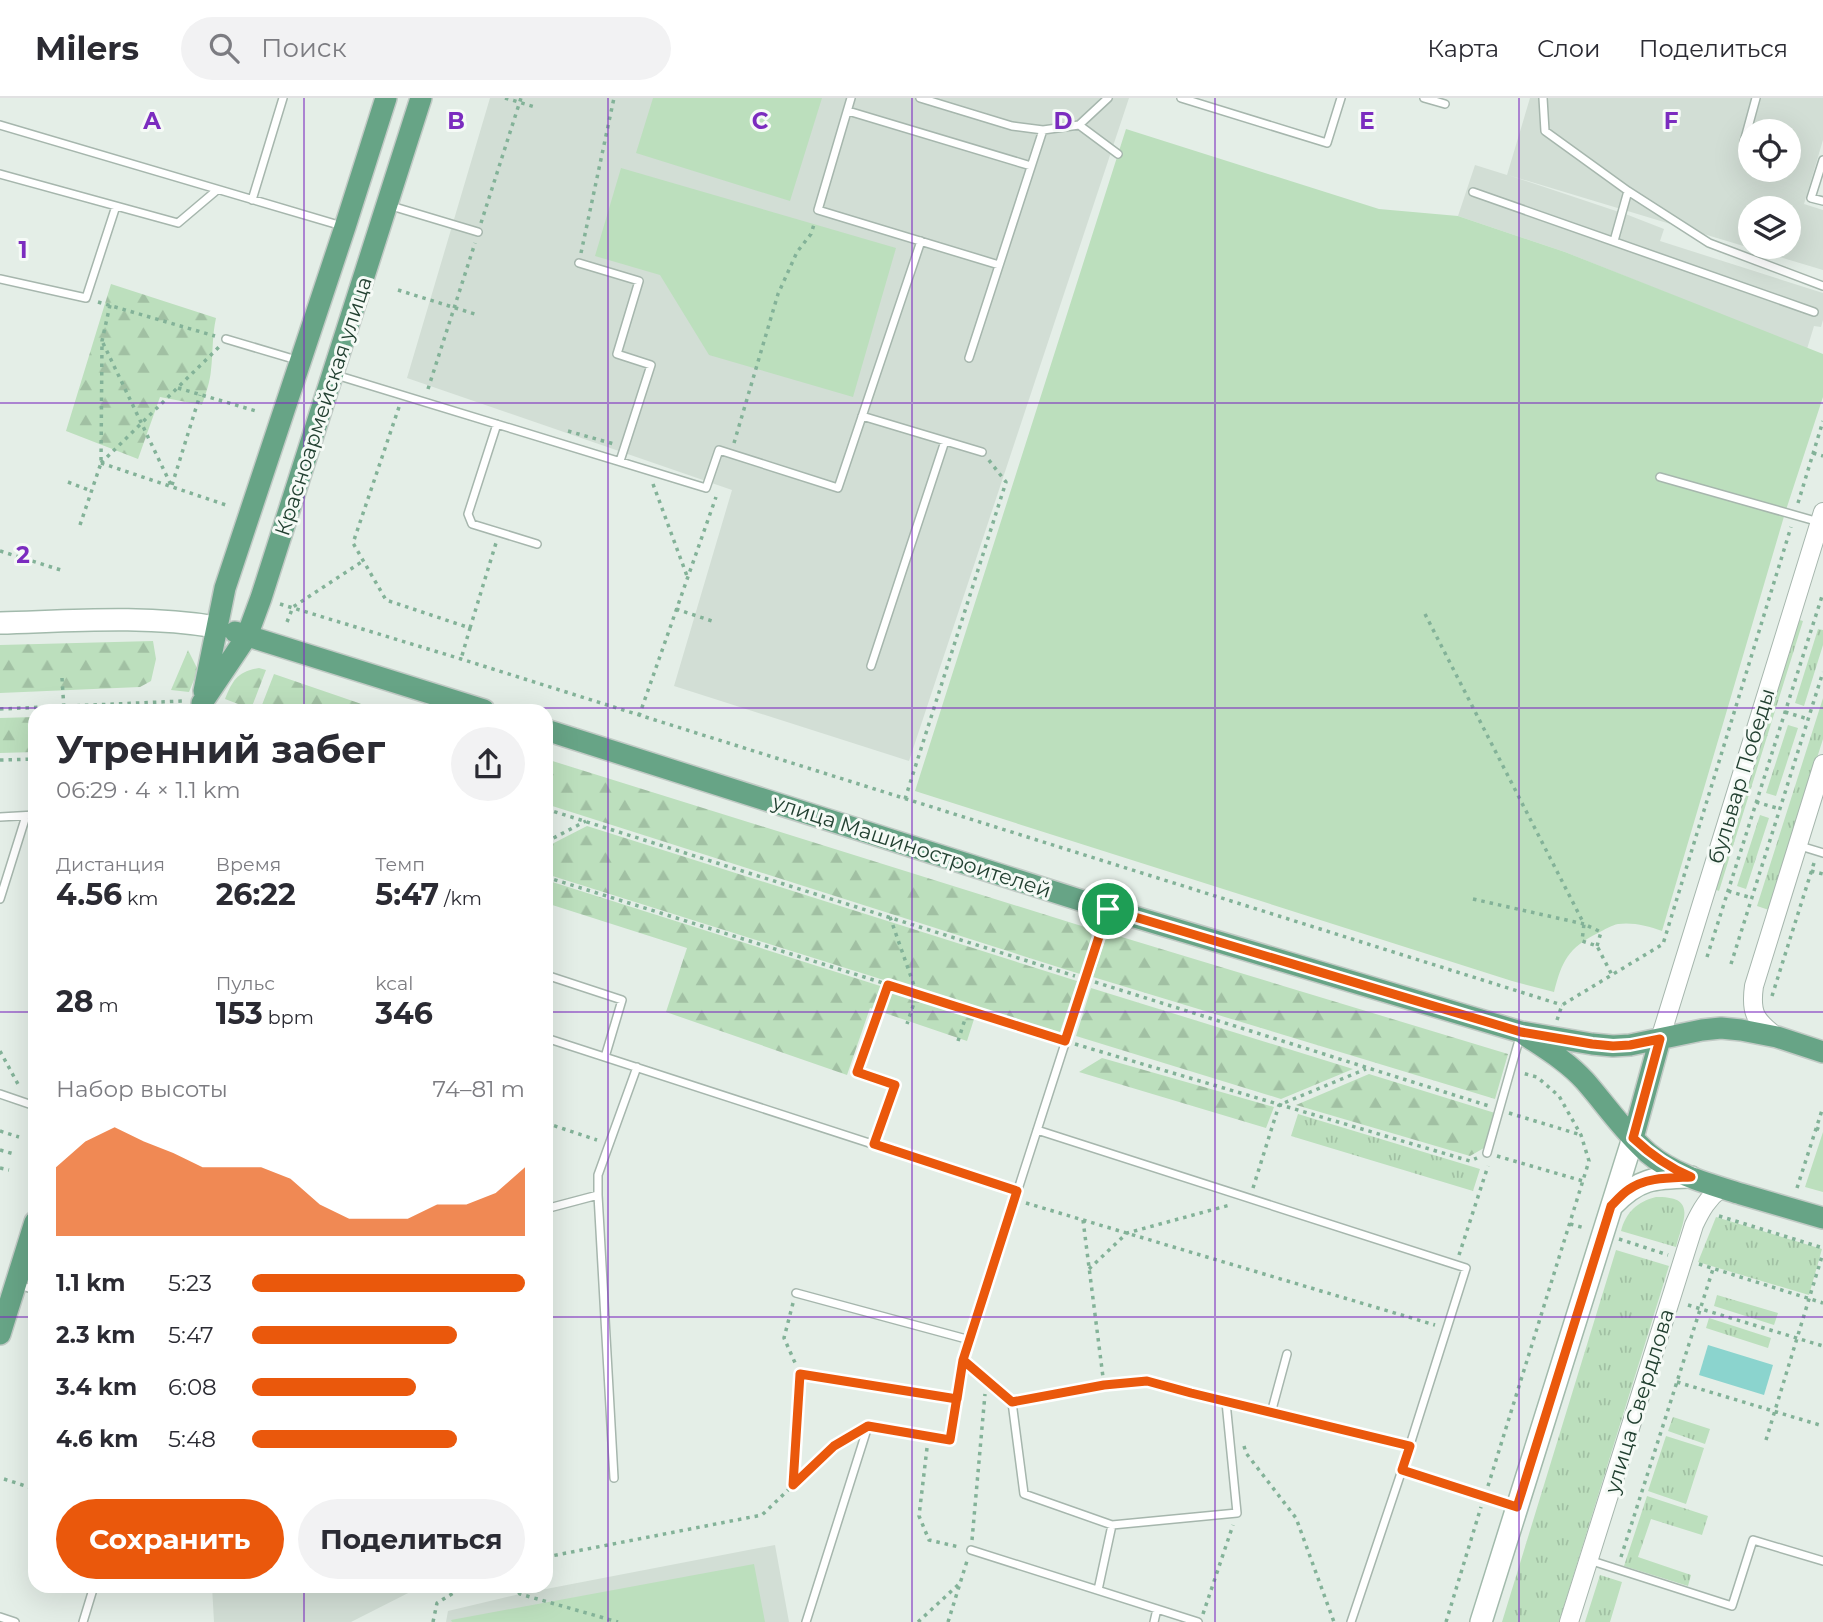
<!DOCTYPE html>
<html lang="ru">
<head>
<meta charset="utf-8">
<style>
	:root { --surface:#fff; --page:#f2f2f3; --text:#2b2b33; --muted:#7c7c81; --line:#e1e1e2; --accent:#ea580c }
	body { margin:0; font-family:Montserrat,sans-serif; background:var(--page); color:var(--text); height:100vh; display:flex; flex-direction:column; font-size:26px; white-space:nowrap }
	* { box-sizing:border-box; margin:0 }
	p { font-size:23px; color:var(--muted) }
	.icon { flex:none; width:38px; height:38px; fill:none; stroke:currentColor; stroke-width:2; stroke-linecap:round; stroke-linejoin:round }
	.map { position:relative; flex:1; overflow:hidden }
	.details { position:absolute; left:28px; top:606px; width:525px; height:889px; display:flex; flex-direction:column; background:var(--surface); border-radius:21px; box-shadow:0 7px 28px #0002 }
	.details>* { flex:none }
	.controls { position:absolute; left:1738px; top:21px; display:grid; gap:14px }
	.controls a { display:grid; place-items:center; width:63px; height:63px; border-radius:50%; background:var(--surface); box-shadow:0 7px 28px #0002; font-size:35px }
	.pin { position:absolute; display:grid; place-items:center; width:60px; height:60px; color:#fff; margin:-30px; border:4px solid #fff; border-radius:50%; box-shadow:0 2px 7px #0007 }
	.round { display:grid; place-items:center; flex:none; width:74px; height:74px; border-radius:37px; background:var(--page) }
	.head { display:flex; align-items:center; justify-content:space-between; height:119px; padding:0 28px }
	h1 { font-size:38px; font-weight:700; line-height:52px }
	.figures { display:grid; grid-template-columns:repeat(3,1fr); gap:10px; height:119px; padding:7px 28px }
	.figures div { display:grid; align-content:center }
	.figures b { font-size:30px; font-weight:700 }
	.figures small { font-size:19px; font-weight:400 }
	.figures p { font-size:19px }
	.chart { height:196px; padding:14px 28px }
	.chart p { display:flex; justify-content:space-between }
	.chart svg { width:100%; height:126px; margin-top:7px; fill:var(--accent); opacity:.7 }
	.button { display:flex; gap:14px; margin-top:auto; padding:14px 28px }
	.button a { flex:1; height:80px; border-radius:42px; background:var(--accent); color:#fff; font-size:28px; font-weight:700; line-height:80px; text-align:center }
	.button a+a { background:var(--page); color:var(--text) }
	ul { padding:0 28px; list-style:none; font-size:23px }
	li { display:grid; grid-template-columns:112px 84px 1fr; align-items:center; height:52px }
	li i { height:18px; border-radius:9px; background:var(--accent) }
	header { display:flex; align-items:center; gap:42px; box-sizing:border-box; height:98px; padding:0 35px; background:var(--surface); border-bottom:2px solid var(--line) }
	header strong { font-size:33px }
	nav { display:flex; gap:38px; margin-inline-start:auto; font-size:24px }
	.search { width:490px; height:63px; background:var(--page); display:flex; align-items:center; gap:18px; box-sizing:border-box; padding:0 24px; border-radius:38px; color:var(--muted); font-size:26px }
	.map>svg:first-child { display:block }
</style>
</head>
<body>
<header>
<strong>Milers</strong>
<div class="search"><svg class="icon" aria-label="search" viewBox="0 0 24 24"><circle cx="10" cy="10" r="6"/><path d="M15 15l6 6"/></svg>Поиск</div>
<nav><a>Карта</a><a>Слои</a><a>Поделиться</a></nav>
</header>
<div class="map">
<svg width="1823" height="1524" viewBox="0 0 1823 1524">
	<defs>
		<pattern id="grass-tufts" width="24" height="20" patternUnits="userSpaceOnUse" patternTransform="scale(1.75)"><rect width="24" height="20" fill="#bcdfbd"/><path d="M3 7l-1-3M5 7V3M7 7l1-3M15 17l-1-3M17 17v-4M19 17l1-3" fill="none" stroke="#a1c0a3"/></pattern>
		<pattern id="forest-firs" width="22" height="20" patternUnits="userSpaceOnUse" patternTransform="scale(1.75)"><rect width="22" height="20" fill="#bcdfbd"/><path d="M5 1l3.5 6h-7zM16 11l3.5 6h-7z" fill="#a1c0a3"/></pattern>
	</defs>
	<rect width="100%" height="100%" fill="#e4eee7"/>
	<!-- built -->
	<path fill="#d2ded5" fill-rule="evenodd" d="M490,0H1129L909,663L674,588L732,392L407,280Z
		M1530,0H1823V42L1804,106L1823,112V172L1508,77L1628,117L1664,131L1660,143L1823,195V222L1821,229L1814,228L1807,251L1565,154L1458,118L1475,67L1507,77ZM1750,33H1788V72H1750ZM1750,110H1788V149H1750Z
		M775,1447L789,1524H446L448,1513L520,1496Z
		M212,1488H422L351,1524H214Z"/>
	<!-- grass -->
	<path fill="url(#grass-tufts)" d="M1793,520L1803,523L1719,793L1709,789Z
		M1818,531L1823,532V547L1804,608L1795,605Z
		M1823,600V641L1769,812L1757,808Z
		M1788,627L1798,630L1776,698L1766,695Z
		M1760,717L1769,720L1746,791L1737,788Z
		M1298,1016L1480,1071L1473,1093L1291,1038Z
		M1656,1099C1698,1098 1683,1122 1676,1149L1621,1133C1626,1114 1637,1104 1656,1099Z
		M1716,1119L1822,1151L1809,1197L1698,1164Z
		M1616,1152L1669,1168L1559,1524H1502Z
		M1717,1197L1778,1215L1774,1227L1714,1208Z
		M1709,1220L1771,1240L1768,1250L1706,1230Z
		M1673,1319L1710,1331L1705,1346L1668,1333Z
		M1666,1338L1704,1350L1686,1406L1648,1393Z
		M1647,1398L1708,1418L1702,1437L1651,1421L1638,1459L1691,1477L1688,1488L1624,1468Z
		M1600,1477L1622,1484L1610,1524H1585Z"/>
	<!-- forest -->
	<path fill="url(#forest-firs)" d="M111,186L216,220C212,238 213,255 211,272C210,284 206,295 202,307L160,299L138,361L66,333Z
		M153,543L156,561L151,583L140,589L0,595V547Z
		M188,552L198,572L189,594L171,592Z
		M259,570L266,572L251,611L225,601C233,582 237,574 259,570Z
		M274,576L379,612H380H260Z
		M35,619V654L0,655V620Z
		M546,661L1088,830L1093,841L1080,876L546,706Z
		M587,728L1077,883L1059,937L546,776V749Z
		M546,782L975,918L967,943L870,910L847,977L666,914L687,850L546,805Z
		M1115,837L1508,956L1495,1001L1093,879L1105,842Z
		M1091,890L1353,971L1281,1001L1076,938Z
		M1102,960L1274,1009L1266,1030L1079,974Z
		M1369,976L1495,1015L1484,1050L1470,1058L1296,1007Z"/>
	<!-- park -->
	<path fill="#bcdfbd" d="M653,0H822L790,103L636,55Z
		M1126,31L1379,111L1458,118L1565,154L1823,256V299L1785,415L1662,833C1648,828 1633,824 1618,826C1612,827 1604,832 1598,835C1568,850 1562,863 1554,894L1512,883L915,693Z
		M621,70L896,150L853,299L709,257L660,177L595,158Z
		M1823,1034V1094L1805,1089Z
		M754,1466L765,1524H452L451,1522Z"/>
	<!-- water -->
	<path fill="#8bd4ce" d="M1708,1247L1773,1267L1764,1297L1699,1277Z"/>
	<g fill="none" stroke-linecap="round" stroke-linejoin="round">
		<!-- service casing -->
		<g stroke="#a6b6ad" stroke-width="10">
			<path id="service" d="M851,0L818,112L999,167
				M920,0L1012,28L1043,32L1079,27L1108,0
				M1181,0L1327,45L1341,0
				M1424,0L1445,6
				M1543,0L1545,33L1628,93L1709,145L1823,188
				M848,13L1031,68
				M0,27L342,128
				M1079,27L1118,56
				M1744,44L1756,0
				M1823,62L1811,100L1823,103
				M0,76L178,125L217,92
				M1473,94L1814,214
				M252,102L283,0
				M388,107L478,134
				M1614,143L1628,93
				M579,165L639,183L617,256L651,267L620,363
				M0,181L86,200L116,108
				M226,241L300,263
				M969,260L1043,32
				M336,277L706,390L719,352L838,390L921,143
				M862,318L982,354
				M497,326L468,416L472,426L537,446
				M1660,379L1819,424
				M871,568L945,343
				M0,719L35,717
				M1797,747L1823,755
				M0,801L26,718
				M546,877L622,902L605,959
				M546,940L1017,1093
				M857,973L895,987L874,1046
				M0,996L35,1008
				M1037,1032L1466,1170L1402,1372L1351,1524
				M1487,1055L1521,935
				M546,1109L549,1110L598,1097
				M19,1187L35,1192
				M796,1195L970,1242
				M963,1262L1012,1304L1024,1396L1112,1427L1237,1415L1226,1304
				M800,1276L957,1301
				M1191,1295L1410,1348
				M1271,1315L1287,1256
				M1402,1372L1516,1409
				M614,1380L598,1097V1077L637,969
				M971,1452L1198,1524
				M1589,1462L1732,1508L1753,1442L1823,1463
				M1098,1492L1112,1427
				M0,1519L15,1524
				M83,1524L94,1488
				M806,1524L868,1328L950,1342L963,1262L1108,812
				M1154,1524L1157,1511"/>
		</g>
		<!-- tertiary casing -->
		<g stroke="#a6b6ad" stroke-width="20">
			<path id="tertiary" d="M1777,939C1756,923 1750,916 1754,888L1823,666
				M1660,941L1823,414
				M1569,1524L1694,1127C1701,1112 1708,1100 1721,1090"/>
		</g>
		<!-- secondary casing -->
		<g stroke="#a2baac" stroke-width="24">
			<path id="secondary" d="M0,525C72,523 145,517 216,529
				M1613,1107C1639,1080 1654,1080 1691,1079
				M1481,1524L1633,1040"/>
		</g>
		<!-- primary casing -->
		<g stroke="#c1cac5" stroke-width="24">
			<path id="primary" d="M235,534L484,612
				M204,593L225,490L345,129L386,0
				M202,605L247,538L261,500L421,0
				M546,632L1108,811L1521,934L1592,946L1613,948L1630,947L1702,932L1721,930L1741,932L1777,939L1823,954
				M1525,937C1546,951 1568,964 1585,983C1606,1007 1624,1034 1648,1055C1674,1077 1709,1086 1741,1096C1768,1104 1796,1112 1823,1120
				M1633,1040L1660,941
				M0,1236L35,1124"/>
		</g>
		<!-- path -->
		<path stroke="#83b298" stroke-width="3.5" stroke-dasharray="3.5 5" stroke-linecap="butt" d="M505,0L535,9
			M481,125L521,0
			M581,155L614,0
			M398,192L478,217
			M98,204L215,238
			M103,245L172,389
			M178,290L256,313
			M428,291L475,145
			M399,309L353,445L386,502L470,530L461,561
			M568,333L614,346
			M734,345L778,196L797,154L811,136L815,123
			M1813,355L1823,358
			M101,365L219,249
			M101,365L226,407
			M68,384L91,393
			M653,386L687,478
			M172,387L200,297
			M1798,405L1823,323
			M80,427L101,365L102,243L110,207
			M0,453L64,473
			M280,506L461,561L1562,907
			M676,511L712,523
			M1425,516L1584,826
			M287,524L293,509L363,463
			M470,530L496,445
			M62,580L64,612
			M223,610L233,612
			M0,611L183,603
			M1785,614L1808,621
			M639,618L716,399
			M0,662L35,661
			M905,701L1006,384L988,361
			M1756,704L1780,711
			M546,711L1075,878
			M546,744L586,723
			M1811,773L1823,776
			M546,779L1055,939
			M1728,793L1752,800
			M1473,801L1584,826
			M890,819L917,896L907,926
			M1597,848L1601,834L1584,826L1582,843L1597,848L1612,877
			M1707,859L1823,495
			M1731,866L1823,574
			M1095,884L1489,1008
			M1772,898L1814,765
			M1557,922L1562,907L1663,846L1791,429
			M958,943L968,912
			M1075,946L1470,1063L1477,1060
			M0,953L19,988
			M860,964L888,887
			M1509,1015L1581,1037
			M546,1025L597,1042
			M1816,1030L1823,1033
			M0,1033L19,1039
			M0,1052L14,1056
			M1497,1058L1583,1083
			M0,1070L9,1072
			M1253,1090L1279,1007L1366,971
			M1797,1090L1823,1009
			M1026,1105L1435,1227
			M1719,1118L1823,1150
			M1083,1122L1104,1287
			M1570,1126L1585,1130
			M1619,1141L1668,1157
			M1459,1157L1488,1068
			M1699,1166L1823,1205
			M1089,1171L1127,1135L1230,1107
			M793,1205L784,1240L796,1267
			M1688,1207L1823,1248
			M1677,1284L1823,1328
			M32,1291L35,1292
			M1024,1301L1104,1287L1147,1283L1182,1293
			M1766,1342L1823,1155
			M1244,1348L1246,1355L1296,1420L1334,1524
			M927,1350L919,1418L929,1442L959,1449
			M4,1381L35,1391
			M794,1385L799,1288
			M1488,1388L1589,1063L1581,1037L1559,998L1537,979L1522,975
			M972,1442L985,1296
			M546,1459L762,1417L834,1348L851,1338
			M1621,1459L1713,1171
			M513,1488L520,1496L618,1524
			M1203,1516L1233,1427
			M433,1524L437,1505L465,1488
			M918,1524L958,1487
			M948,1524L967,1463
			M1446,1524L1481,1409"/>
		<!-- service -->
		<use href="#service" stroke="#fff" stroke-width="7"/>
		<!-- tertiary -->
		<use href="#tertiary" stroke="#fff" stroke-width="18"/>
		<!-- secondary -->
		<use href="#secondary" stroke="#fff" stroke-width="21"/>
		<!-- primary -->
		<use href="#primary" stroke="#67a486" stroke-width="21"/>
	</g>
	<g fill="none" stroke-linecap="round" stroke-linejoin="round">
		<!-- route casing -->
		<g stroke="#fff" stroke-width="14">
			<path id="route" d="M1108,811L1065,943L888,887L857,974L895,987L874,1046L1017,1093L963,1262L957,1301L800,1276L793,1387L834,1348L868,1328L950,1342L963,1262L1012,1304L1104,1287L1147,1283L1191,1295L1410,1348L1402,1372L1517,1409L1611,1108C1616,1103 1622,1096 1628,1092C1646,1079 1670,1080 1691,1079C1668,1069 1651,1057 1633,1040L1660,941L1630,947L1613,948L1592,946L1521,934L1108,811"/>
		</g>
		<!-- route -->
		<use href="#route" stroke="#ea580c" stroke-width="9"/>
	</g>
	<!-- grid -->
	<path fill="none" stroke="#7b2cbf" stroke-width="2" stroke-opacity="0.55" d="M304,0V612M608,0V1524M912,0V1524M1215,0V1524M1519,0V1524M0,305H1823M0,610H1823M0,914H35M546,914H1823M0,1219H35M546,1219H1823M304,1488V1524"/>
	<g text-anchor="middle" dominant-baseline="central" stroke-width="6" stroke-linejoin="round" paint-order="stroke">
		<!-- street labels -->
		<g font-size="21" fill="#224031" stroke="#f5faf6">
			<text transform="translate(323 308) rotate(-72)">Красноармейская улица</text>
			<text transform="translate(1741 678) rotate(-73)">бульвар Победы</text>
			<text transform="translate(912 748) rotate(18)">улица Машиностроителей</text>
			<text transform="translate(1639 1303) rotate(-73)">улица Свердлова</text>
		</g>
	</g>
	<g font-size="23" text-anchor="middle" font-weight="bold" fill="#7b2cbf" stroke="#f5faf6" stroke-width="6" stroke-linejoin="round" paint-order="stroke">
		<text x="152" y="31">A</text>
		<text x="456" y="31">B</text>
		<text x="760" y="31">C</text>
		<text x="1063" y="31">D</text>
		<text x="1367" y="31">E</text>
		<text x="1671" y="31">F</text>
		<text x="23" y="160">1</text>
		<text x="23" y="465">2</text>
	</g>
</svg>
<div class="controls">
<a><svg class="icon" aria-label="locate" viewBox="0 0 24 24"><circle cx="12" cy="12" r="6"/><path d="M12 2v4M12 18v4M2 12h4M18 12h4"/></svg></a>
<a><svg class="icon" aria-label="layers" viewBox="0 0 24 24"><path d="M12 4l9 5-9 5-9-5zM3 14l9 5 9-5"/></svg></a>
</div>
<div class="pin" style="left:1108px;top:811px;background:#1e9e55"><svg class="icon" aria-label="arrive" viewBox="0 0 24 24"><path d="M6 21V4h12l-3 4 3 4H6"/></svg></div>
<section class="details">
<div class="head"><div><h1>Утренний забег</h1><p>06:29 · 4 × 1.1 km</p></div><a class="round"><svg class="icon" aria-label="share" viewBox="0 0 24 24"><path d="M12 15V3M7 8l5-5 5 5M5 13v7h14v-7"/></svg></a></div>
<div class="figures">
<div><p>Дистанция</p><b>4.56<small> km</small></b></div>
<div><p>Время</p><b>26:22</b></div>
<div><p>Темп</p><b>5:47<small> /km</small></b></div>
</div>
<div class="figures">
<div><b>28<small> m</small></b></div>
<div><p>Пульс</p><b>153<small> bpm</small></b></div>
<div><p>kcal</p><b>346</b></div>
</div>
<div class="chart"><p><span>Набор высоты</span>74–81 m</p>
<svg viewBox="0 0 160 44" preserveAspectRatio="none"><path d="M0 44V20L10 11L20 6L30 11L40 15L50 20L60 20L70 20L80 24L90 33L100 38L110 38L120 38L130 33L140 33L150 29L160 20V44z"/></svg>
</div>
<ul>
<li><b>1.1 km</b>5:23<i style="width:100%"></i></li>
<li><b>2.3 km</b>5:47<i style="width:75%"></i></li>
<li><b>3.4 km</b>6:08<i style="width:60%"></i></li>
<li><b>4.6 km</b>5:48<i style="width:75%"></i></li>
</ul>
<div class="button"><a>Сохранить</a><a>Поделиться</a></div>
</section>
</div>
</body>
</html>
